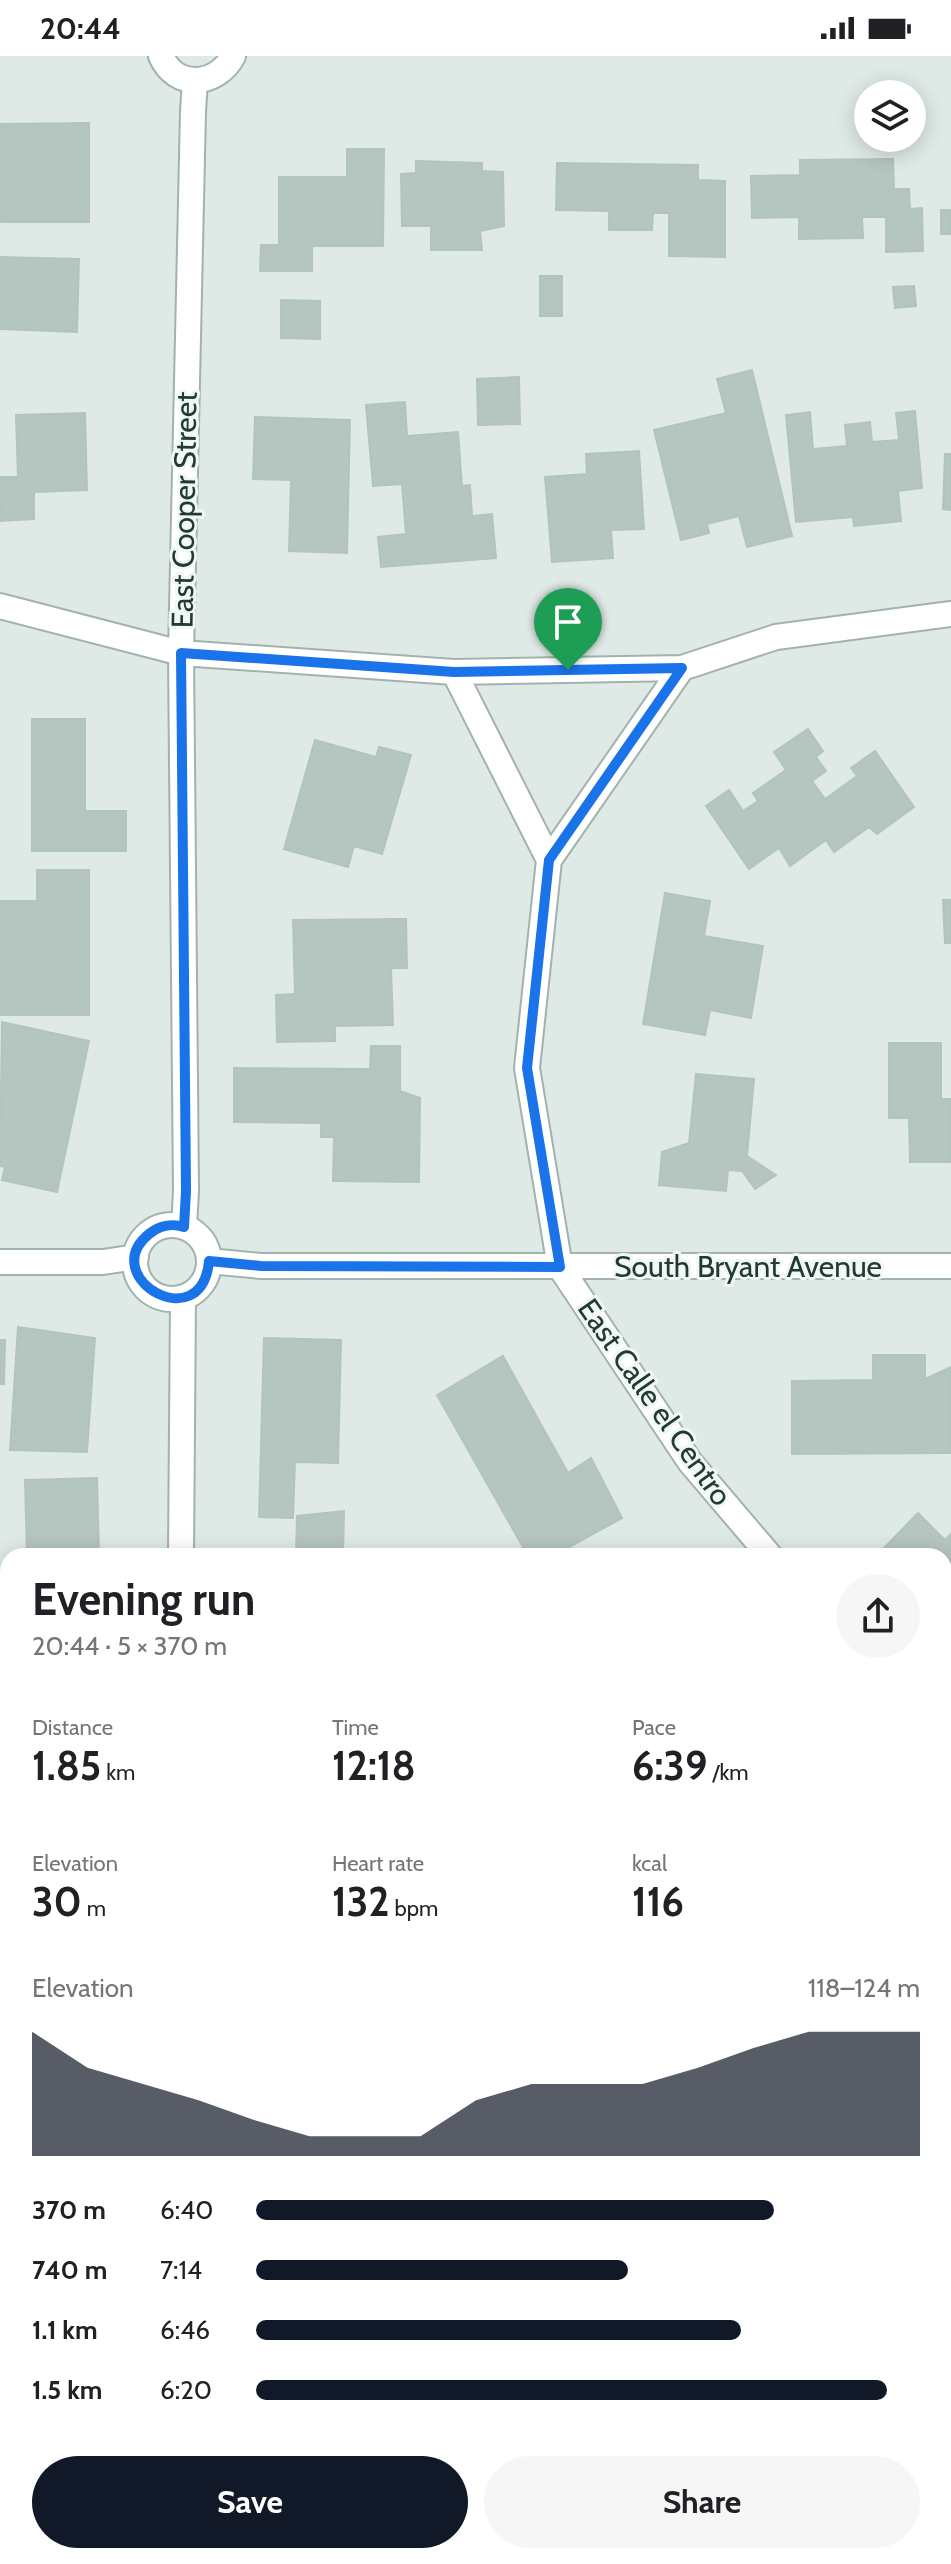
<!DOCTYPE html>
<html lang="en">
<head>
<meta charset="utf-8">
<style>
	:root { --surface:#fff; --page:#f6f6f6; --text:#202124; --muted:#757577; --accent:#111827 }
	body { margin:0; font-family:Cabin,sans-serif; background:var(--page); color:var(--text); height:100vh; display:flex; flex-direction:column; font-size:30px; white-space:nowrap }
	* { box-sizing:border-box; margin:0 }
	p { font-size:26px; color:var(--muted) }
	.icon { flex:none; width:44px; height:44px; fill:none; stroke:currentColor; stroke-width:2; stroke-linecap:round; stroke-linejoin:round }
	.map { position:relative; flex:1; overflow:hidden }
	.sheet { position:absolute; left:0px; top:1492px; width:952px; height:1016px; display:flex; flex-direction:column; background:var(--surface); border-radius:24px 24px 0 0; box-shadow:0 4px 20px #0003 }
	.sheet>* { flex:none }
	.fabs { position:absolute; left:854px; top:24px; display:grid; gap:16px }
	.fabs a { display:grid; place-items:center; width:72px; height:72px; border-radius:50%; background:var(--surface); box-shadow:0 4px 20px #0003; font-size:40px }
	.pin { position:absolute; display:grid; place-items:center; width:68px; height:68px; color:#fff; margin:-82px -34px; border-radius:50% 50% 50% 0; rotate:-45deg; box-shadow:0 0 8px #0007 }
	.pin .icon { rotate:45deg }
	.round { display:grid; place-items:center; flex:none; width:84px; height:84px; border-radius:42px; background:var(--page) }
	.summary { display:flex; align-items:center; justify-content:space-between; height:136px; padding:0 32px }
	h1 { font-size:44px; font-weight:700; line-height:60px }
	.figures { display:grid; grid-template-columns:repeat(3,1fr); gap:12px; height:136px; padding:8px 32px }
	.figures div { display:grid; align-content:center }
	.figures b { font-size:40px; font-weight:700 }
	.figures small { font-size:22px; font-weight:400 }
	.figures p { font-size:22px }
	.chart { height:224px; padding:16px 32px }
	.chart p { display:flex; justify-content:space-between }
	.chart svg { width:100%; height:144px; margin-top:8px; fill:var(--accent); opacity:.7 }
	.button { display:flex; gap:16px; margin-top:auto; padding:16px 32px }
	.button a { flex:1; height:92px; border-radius:48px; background:var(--accent); color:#fff; font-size:32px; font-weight:700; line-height:92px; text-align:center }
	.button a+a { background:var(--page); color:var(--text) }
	ul { padding:0 32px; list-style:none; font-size:26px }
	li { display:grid; grid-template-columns:128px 96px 1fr; align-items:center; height:60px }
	li i { height:20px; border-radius:10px; background:var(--accent) }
	.status { display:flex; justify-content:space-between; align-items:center; height:56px; padding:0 40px; background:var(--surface); direction:ltr }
	.status svg { height:22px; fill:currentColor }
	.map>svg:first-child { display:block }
</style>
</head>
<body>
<div class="status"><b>20:44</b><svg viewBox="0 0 49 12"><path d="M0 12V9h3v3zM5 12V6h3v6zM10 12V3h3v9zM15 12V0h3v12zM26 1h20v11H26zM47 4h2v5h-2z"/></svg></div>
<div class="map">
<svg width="951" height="2508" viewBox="0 0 951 2508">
	<rect width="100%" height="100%" fill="#dfeae6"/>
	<!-- building -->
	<path fill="#b5c5bf" stroke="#b2c4be" stroke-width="2" d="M89,67V166H0V68Z
		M347,93H384L383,190H312V215H260L261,189H279V121H347Z
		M893,103L894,133H909L910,153L922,152L923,195L886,196V161H862L863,182L799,183V161L752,162L751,120L800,119V104Z
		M416,105L482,107V115L503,116L504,170L480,175L482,194H431V170H402L401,118L416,117Z
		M557,107L698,109V124L725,125V201L669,200V157H653L652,174H609V155L556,154Z
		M941,154H951V178H941Z
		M0,201L79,203L77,276L0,273Z
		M540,220H562V260H540Z
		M914,230L916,250L895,252L893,231Z
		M281,244L320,245V283L281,282Z
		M752,314L792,480L747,491L739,460L707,468L709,477L681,484L654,374L726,357L717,323Z
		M519,321L520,368L478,369L477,323Z
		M405,346L407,380L458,376L462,430L470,429L472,460L492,458L496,502L381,511L378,481L406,478L402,428L373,430L366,349Z
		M915,355L922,432L898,435L901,465L854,470L853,461L796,466L786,359L810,356L813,393L847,390L845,369L870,366L872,386L899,384L896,357Z
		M85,357L87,434L34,436V463L1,465L0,421H18L16,359Z
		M255,361L350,364L347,497L289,495L291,424L253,423Z
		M639,395L644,473L611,474L613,502L552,506L545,421L587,418L586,398Z
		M945,398H951V454L943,453Z
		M32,663H85V755H126V795H32Z
		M808,673L823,695L816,701L826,715L812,725L825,743L857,720L851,712L875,695L914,751L877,778L869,771L834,796L826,784L790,810L779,792L749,813L706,750L729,734L743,755L758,745L753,737L786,714L774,696Z
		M315,684L376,701L379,691L411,699L382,798L354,790L348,811L284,793Z
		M37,814H89V959H0V845H37Z
		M665,837L710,845L704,880L763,890L751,962L710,954L705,979L643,968Z
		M943,844H951V887H945Z
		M406,863L407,912H391L393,969L335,970V985L277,986L276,939L295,938L293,864Z
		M2,966L89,985L57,1136L2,1124L5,1111L0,1110Z
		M889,987H941V1043H951V1106H910L909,1062H889Z
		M371,990H400V1035L420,1042L419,1126L333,1125L334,1081H321V1067L234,1066V1012L370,1013Z
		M696,1018L754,1023L747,1100L776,1119L755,1133L742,1115L728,1114L726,1135L659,1129L662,1096L689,1087Z
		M18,1271L95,1282L87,1396L10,1394Z
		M264,1282L341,1284L338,1407L295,1406L293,1462L259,1461Z
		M0,1284H5L4,1328H0Z
		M873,1299H925V1323L951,1311V1397L792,1398V1325L873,1324Z
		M503,1300L568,1417L591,1402L622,1462L553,1500H528L437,1339Z
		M97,1422L99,1500H27L25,1424Z
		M344,1455L343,1497L296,1499L297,1460Z
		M918,1457L945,1484L951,1478V1537L944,1530V1500H888L882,1494Z
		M0,1544L8,1547V1594L0,1591Z
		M951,1547V1585L944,1578V1554Z
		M8,1814V1930L2,1922L0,1923V1820Z
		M944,1991L951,2000V2086L944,2082Z
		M8,1992V2040H0V1995Z
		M0,2075H8V2226H0Z
		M0,2270H8V2344H0Z
		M944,2276H951V2316H945V2349H951V2384H944Z"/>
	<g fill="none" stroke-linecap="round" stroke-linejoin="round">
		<!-- street casing -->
		<g stroke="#a2b2ad" stroke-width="28">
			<path id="street" d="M161,0C176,34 217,30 233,0
				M0,550L181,597L454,616L682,612L776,581L951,558
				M454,616L549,804L527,1012L560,1211L690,1406L770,1500
				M549,804L682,612
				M135 1206a37 37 0 1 1 74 0a37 37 0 1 1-74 0Z
				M184,1171L186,1135L181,597L193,55L195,25
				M209,1205L261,1210H951
				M0,1206H103L136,1201
				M181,1500L183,1242
				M944,1681L951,1688
				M0,1694L8,1697
				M944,1767L951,1760
				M179,2500V2508
				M784,2508L785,2500"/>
		</g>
		<!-- secondary casing -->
		<g stroke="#9fb6af" stroke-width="28">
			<path id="secondary" d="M944,2458H951
				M0,2461H8"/>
		</g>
		<!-- street -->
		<use href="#street" stroke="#fff" stroke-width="24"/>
		<!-- secondary -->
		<use href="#secondary" stroke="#fff" stroke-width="24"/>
	</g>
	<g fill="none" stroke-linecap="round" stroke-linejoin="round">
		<!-- route casing -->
		<g stroke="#fff" stroke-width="16">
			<path id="route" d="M181,597L454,616L682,612L549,804L527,1012L560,1211L261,1210L209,1205C202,1283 96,1221 149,1178C159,1170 172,1167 184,1171L186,1135Z"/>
		</g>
		<!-- route -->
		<use href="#route" stroke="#1a73e8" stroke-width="10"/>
	</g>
	<g text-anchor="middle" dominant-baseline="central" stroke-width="6" stroke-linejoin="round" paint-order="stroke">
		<!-- street labels -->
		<g font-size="30" fill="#213a35" stroke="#f0f7f4">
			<text transform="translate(184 454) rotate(-89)">East Cooper Street</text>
			<text x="748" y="1210">South Bryant Avenue</text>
			<text transform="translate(655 1346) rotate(55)">East Calle el Centro</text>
		</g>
	</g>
</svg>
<div class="fabs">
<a><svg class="icon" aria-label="layers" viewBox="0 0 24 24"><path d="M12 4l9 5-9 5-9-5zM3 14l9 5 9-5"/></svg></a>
</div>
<div class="pin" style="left:568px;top:614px;background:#1e9e55"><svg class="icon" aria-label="arrive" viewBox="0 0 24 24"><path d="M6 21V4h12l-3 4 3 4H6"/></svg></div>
<section class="sheet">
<div class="summary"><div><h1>Evening run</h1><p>20:44 · 5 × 370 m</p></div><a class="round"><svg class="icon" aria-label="share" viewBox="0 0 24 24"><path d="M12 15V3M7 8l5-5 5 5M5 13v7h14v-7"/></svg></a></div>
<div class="figures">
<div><p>Distance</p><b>1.85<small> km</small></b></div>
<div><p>Time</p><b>12:18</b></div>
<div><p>Pace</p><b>6:39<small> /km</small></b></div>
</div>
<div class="figures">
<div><p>Elevation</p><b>30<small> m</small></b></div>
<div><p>Heart rate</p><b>132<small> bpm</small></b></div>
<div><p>kcal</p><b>116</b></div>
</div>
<div class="chart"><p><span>Elevation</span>118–124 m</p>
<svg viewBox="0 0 160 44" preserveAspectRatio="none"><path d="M0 44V6L10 17L20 22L30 27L40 33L50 38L60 38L70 38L80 27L90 22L100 22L110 22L120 17L130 11L140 6L150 6L160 6V44z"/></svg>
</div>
<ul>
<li><b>370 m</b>6:40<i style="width:78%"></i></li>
<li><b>740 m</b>7:14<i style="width:56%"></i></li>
<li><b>1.1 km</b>6:46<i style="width:73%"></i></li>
<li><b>1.5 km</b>6:20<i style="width:95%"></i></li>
</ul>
<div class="button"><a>Save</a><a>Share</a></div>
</section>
</div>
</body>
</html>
